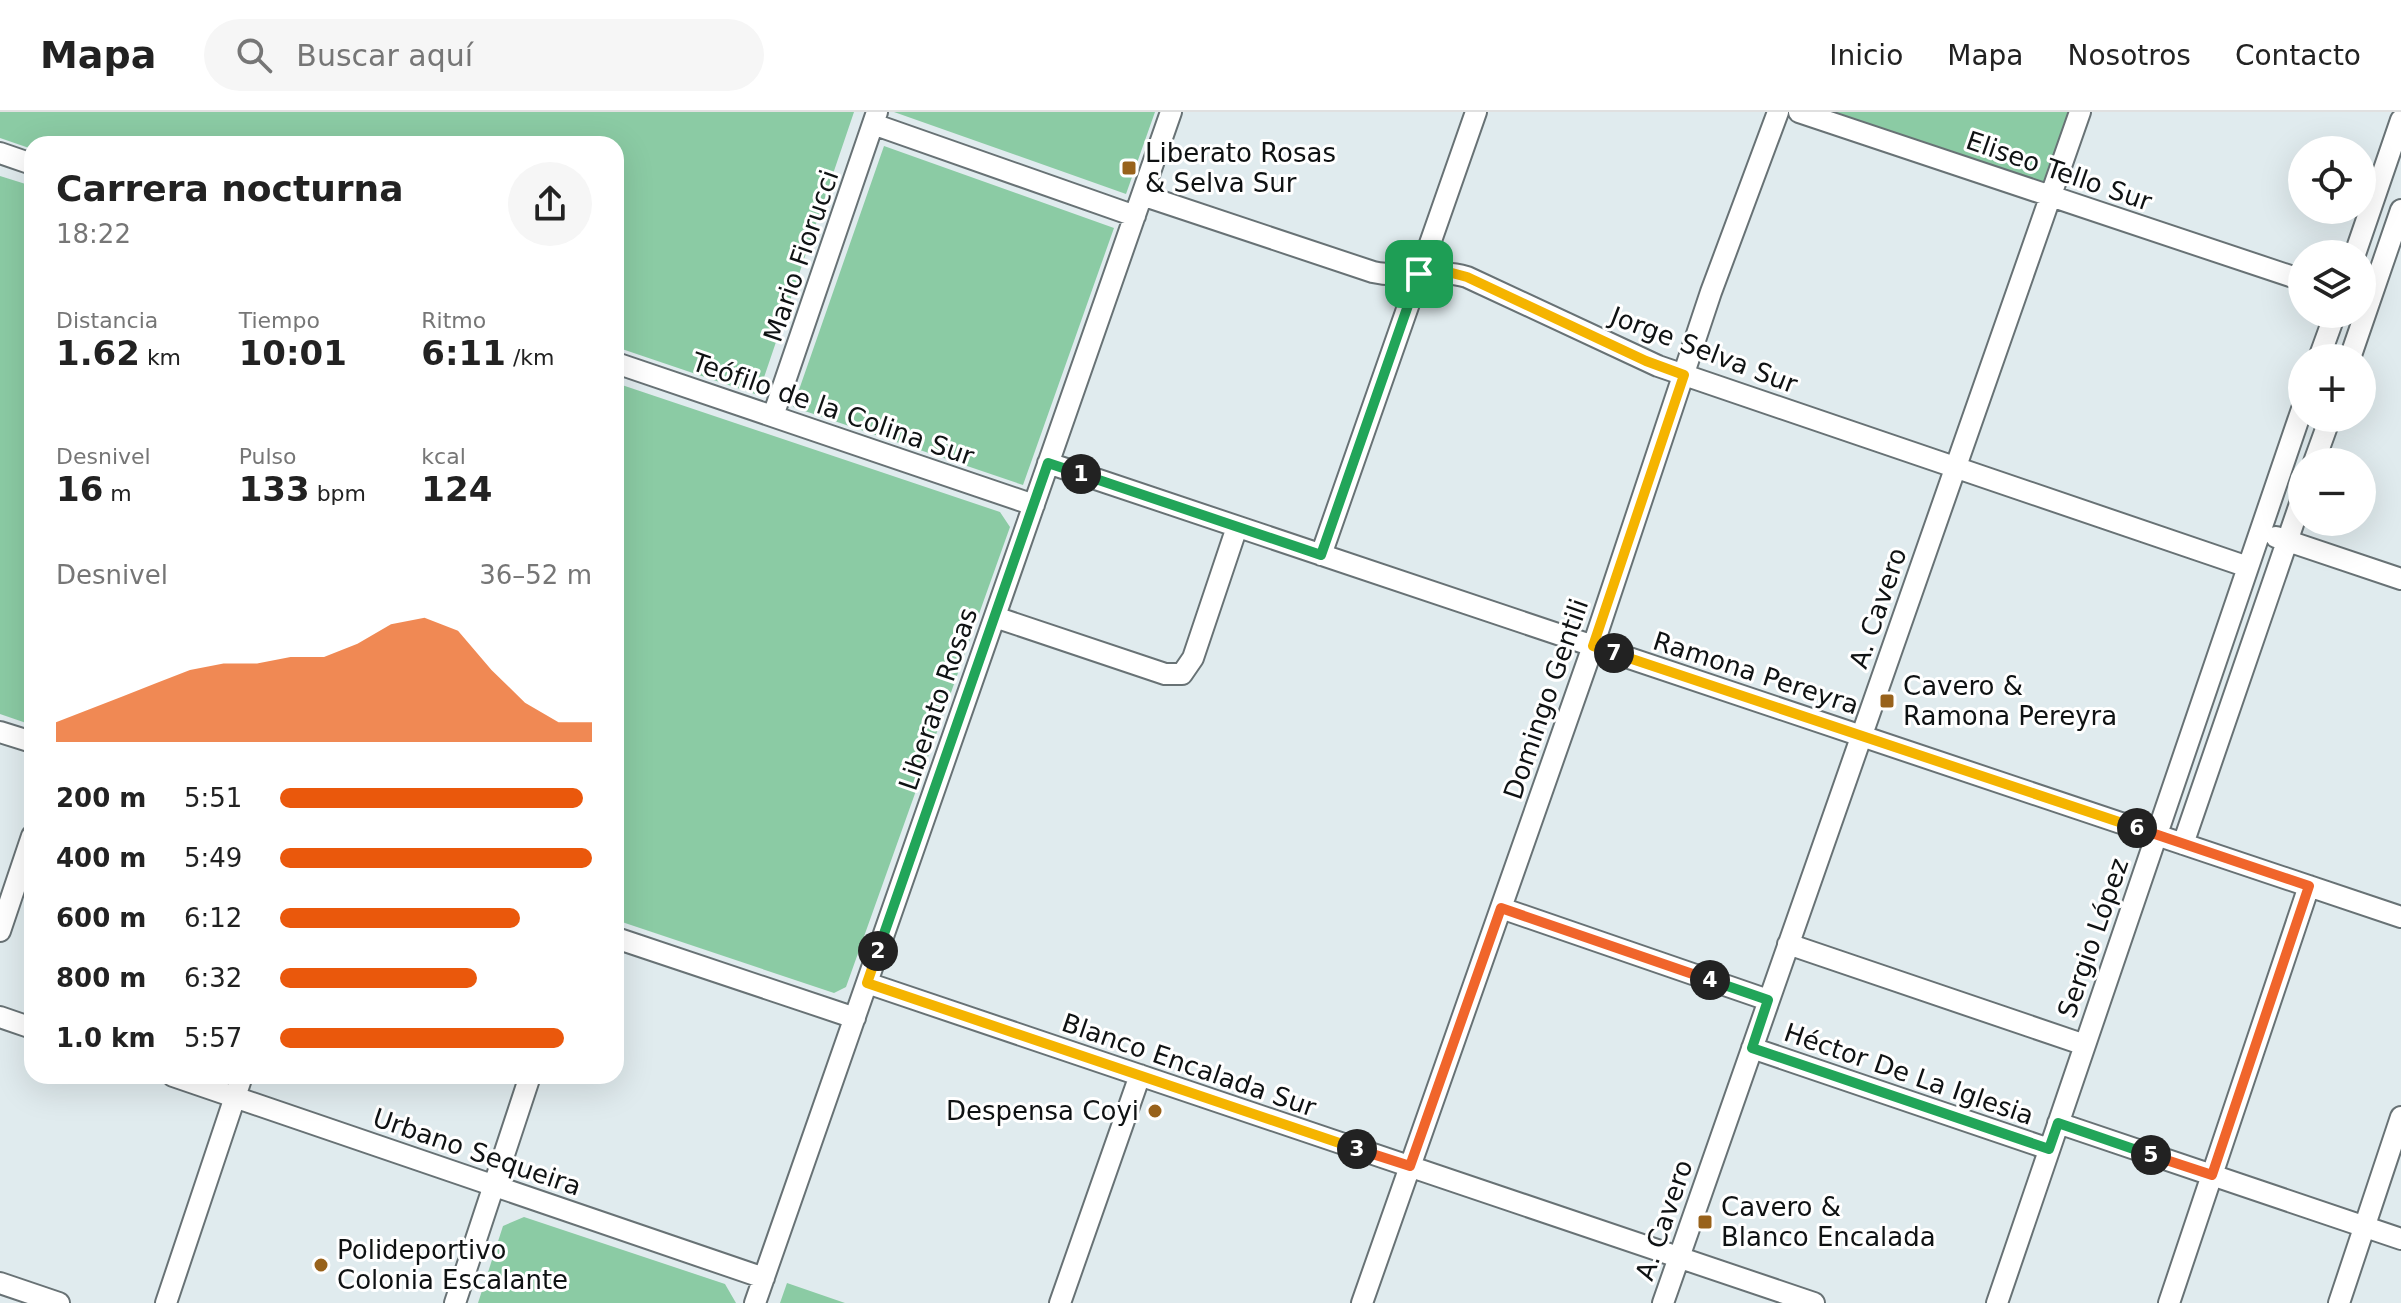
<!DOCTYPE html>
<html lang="es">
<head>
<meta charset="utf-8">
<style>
	:root { --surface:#fff; --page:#f6f6f6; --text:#222; --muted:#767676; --line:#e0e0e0; --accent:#ea580c }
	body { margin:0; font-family:"DejaVu Sans",sans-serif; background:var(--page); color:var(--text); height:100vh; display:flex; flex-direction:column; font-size:30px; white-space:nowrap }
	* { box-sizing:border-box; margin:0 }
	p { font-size:26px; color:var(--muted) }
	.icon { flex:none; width:44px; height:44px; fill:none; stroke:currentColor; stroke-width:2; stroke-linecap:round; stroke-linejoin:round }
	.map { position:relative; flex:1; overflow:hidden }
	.details { position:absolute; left:24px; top:24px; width:600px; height:948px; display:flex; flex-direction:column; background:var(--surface); border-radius:24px; box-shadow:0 8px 32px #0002 }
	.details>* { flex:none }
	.fabs { position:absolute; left:2288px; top:24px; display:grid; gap:16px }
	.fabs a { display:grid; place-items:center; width:88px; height:88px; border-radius:50%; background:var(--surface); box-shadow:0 8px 32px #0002; font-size:40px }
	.pin { position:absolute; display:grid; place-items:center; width:68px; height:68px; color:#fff; margin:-34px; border-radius:16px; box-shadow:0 4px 12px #0006 }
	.km { position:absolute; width:40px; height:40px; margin:-20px; border-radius:50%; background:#222; color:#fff; font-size:22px; line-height:40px; text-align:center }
	.round { display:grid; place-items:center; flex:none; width:84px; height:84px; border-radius:42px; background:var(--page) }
	.overview { display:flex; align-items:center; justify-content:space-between; height:136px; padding:0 32px }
	h1 { font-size:36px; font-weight:700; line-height:60px }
	.metrics { display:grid; grid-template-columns:repeat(3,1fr); gap:12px; height:136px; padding:8px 32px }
	.metrics div { display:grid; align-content:center }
	.metrics b { font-size:34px; font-weight:700 }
	.metrics small { font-size:22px; font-weight:400 }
	.metrics p { font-size:22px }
	.chart { height:224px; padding:16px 32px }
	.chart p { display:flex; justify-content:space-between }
	.chart svg { width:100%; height:144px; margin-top:8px; fill:var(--accent); opacity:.7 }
	ul { padding:0 32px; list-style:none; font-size:26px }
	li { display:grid; grid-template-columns:128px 96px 1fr; align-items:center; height:60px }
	li i { height:20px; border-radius:10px; background:var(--accent) }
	header { display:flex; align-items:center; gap:48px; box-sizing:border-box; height:112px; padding:0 40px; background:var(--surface); border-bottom:2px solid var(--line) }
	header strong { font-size:38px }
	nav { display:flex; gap:44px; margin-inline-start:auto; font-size:28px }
	.search { width:560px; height:72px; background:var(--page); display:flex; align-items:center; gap:20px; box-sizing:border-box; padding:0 28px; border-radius:44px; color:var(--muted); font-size:30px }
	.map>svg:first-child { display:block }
</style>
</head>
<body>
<header>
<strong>Mapa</strong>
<div class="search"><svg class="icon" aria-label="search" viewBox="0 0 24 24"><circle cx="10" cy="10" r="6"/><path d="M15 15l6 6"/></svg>Buscar aquí</div>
<nav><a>Inicio</a><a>Mapa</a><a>Nosotros</a><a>Contacto</a></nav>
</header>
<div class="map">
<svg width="2401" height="1191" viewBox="0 0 2401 1191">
	<rect width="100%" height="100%" fill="#e0ebee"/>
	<!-- green -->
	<path fill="#8bcba4" d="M0,0H854L758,283L616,235V32H32V37L0,26Z
		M894,0H1155L1126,82Z
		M1830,0H2069L2042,75Z
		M884,34L1114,116L1023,373L793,295Z
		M0,64L32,74V613L0,602Z
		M616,271L1000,400L1010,415L846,875L834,881L616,808Z
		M524,1105L725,1172L736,1191H478L503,1114Z
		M787,1171L845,1191H780Z"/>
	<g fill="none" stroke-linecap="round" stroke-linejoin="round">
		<!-- minor casing -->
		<g stroke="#687275" stroke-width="24">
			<path id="minor" d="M1799,0L2302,168
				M873,12L1135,104
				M0,41L32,52
				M1142,83L1373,160C1404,167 1436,156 1467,165L1658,254L2248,455
				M2355,142L2401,8
				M2319,246L2335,202
				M2350,246L2401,98
				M616,251L1034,393
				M773,304L877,0
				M2314,350L2330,306
				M1048,351L2401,805
				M2276,425L2401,467
				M1321,443L1476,0
				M995,505L1165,562H1182L1193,546L1237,415
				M0,620L32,630
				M2183,732L2302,386
				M1501,796L1768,888
				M0,819L32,724
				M616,826L855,906
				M1788,832L2085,933
				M867,871L1814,1191
				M0,905L32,916
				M1752,936L2049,1037
				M173,964L764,1166
				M2058,1011L2401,1127
				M0,1171L59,1191
				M166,1191L242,964
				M455,1191L530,964
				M755,1191L1171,0
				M1060,1191L1140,963
				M1362,1191L1593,534L1711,180L1778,0
				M1663,1191L2080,0
				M1997,1191L2302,297
				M2169,1191L2309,774
				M2339,1191L2401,1005"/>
		</g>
		<!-- minor -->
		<use href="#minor" stroke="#fff" stroke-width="20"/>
	</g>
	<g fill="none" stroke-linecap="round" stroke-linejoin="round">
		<!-- split-1 casing -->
		<g stroke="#fff" stroke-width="16">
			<path id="split-1" d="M1081,362L1321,443L1419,162"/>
		</g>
		<!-- split-2 casing -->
		<g stroke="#fff" stroke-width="16">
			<path id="split-2" d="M878,839L1048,351L1081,362"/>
		</g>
		<!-- split-3 casing -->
		<g stroke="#fff" stroke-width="16">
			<path id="split-3" d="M878,839L867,871L1357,1037"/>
		</g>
		<!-- split-4 casing -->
		<g stroke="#fff" stroke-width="16">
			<path id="split-4" d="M1357,1037L1410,1054L1501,796L1710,868"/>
		</g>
		<!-- split-5 casing -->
		<g stroke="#fff" stroke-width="16">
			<path id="split-5" d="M1710,868L1768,888L1752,936L2049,1037L2058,1011L2151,1043"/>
		</g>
		<!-- split-6 casing -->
		<g stroke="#fff" stroke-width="16">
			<path id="split-6" d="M2137,716L2309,774L2212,1063L2151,1043"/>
		</g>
		<!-- split-7 casing -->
		<g stroke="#fff" stroke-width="16">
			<path id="split-7" d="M1614,541L2137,716"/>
		</g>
		<!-- split-8 casing -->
		<g stroke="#fff" stroke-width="16">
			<path id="split-8" d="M1419,162L1452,161L1467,165L1646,249L1684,263L1593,534L1614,541"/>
		</g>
		<!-- split-1 -->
		<use href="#split-1" stroke="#22a559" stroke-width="10"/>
		<!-- split-2 -->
		<use href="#split-2" stroke="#22a559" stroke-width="10"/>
		<!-- split-3 -->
		<use href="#split-3" stroke="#f5b400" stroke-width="10"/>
		<!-- split-4 -->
		<use href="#split-4" stroke="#f0652b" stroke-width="10"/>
		<!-- split-5 -->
		<use href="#split-5" stroke="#22a559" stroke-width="10"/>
		<!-- split-6 -->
		<use href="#split-6" stroke="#f0652b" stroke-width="10"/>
		<!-- split-7 -->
		<use href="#split-7" stroke="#f5b400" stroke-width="10"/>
		<!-- split-8 -->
		<use href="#split-8" stroke="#f5b400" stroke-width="10"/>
	</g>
	<!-- markers -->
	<g fill="#98621b" stroke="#fff" stroke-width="3">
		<rect x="1121" y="48" width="16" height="16" rx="4"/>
		<rect x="1879" y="581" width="16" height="16" rx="4"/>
		<circle cx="1155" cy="999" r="8"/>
		<rect x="1697" y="1102" width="16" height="16" rx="4"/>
		<circle cx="321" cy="1153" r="8"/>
	</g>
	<g text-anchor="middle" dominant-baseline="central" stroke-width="6" stroke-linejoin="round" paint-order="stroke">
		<!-- poi labels -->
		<g font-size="26" fill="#0f1213" stroke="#fff" text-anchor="start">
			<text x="1145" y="41">Liberato Rosas<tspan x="1145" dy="30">&amp; Selva Sur</tspan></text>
			<text x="1903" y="574">Cavero &amp;<tspan x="1903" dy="30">Ramona Pereyra</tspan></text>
			<text x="1139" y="999" text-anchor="end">Despensa Coyi</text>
			<text x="1721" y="1095">Cavero &amp;<tspan x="1721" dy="30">Blanco Encalada</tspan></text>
			<text x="337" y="1138">Polideportivo<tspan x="337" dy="30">Colonia Escalante</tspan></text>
		</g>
		<!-- street labels -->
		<g font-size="26" fill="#0f1213" stroke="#fff">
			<text transform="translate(2059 59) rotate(19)">Eliseo Tello Sur</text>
			<text transform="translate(801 144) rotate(-71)">Mario Fiorucci</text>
			<text transform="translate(1704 238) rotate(21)">Jorge Selva Sur</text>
			<text transform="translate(833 297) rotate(19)">Teófilo de la Colina Sur</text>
			<text transform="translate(1878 496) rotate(-71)">A. Cavero</text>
			<text transform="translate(1756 561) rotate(18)">Ramona Pereyra</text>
			<text transform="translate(938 587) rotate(-71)">Liberato Rosas</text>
			<text transform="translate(1546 587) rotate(-71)">Domingo Gentili</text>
			<text transform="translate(2093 826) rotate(-71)">Sergio López</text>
			<text transform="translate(1189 953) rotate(19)">Blanco Encalada Sur</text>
			<text transform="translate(1909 962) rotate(19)">Héctor De La Iglesia</text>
			<text transform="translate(477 1040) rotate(19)">Urbano Sequeira</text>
			<text transform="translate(1664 1108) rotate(-71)">A. Cavero</text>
		</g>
	</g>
</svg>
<div class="fabs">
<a><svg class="icon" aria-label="locate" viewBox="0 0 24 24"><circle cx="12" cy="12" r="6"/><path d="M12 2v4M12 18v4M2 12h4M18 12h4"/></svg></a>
<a><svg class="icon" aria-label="layers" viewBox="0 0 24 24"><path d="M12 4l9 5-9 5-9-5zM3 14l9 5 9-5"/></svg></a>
<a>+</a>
<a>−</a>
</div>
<div class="pin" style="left:1419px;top:162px;background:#1e9e55"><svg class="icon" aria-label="arrive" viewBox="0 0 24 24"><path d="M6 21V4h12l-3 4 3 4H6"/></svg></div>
<b class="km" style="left:1081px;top:362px">1</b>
<b class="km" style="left:878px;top:839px">2</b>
<b class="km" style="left:1357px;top:1037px">3</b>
<b class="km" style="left:1710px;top:868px">4</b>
<b class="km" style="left:2151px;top:1043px">5</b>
<b class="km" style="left:2137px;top:716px">6</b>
<b class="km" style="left:1614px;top:541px">7</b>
<section class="details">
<div class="overview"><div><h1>Carrera nocturna</h1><p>18:22</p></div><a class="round"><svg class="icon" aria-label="share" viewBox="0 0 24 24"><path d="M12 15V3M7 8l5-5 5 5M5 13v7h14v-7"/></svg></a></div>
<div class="metrics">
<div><p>Distancia</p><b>1.62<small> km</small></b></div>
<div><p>Tiempo</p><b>10:01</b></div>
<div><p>Ritmo</p><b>6:11<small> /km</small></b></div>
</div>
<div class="metrics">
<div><p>Desnivel</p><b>16<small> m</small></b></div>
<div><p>Pulso</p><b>133<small> bpm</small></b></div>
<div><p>kcal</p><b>124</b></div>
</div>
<div class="chart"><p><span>Desnivel</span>36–52 m</p>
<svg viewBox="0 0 160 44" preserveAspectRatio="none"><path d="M0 44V38L10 34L20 30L30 26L40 22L50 20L60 20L70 18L80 18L90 14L100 8L110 6L120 10L130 22L140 32L150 38L160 38V44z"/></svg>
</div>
<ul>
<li><b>200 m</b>5:51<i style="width:97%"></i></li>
<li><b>400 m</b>5:49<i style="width:100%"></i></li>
<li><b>600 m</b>6:12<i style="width:77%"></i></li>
<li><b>800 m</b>6:32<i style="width:63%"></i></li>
<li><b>1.0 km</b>5:57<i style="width:91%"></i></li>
</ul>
</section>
</div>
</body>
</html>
